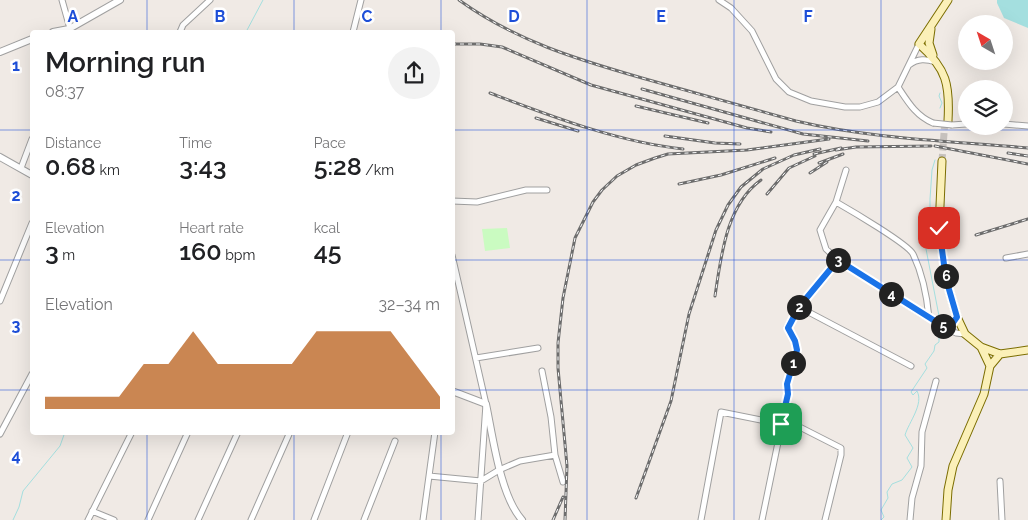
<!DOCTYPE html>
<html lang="en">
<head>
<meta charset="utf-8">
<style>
	:root { --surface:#fff; --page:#f2f2f2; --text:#202124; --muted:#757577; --accent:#b45309 }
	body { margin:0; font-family:Raleway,sans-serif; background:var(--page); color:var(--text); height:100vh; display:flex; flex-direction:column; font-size:19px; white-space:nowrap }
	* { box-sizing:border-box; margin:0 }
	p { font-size:16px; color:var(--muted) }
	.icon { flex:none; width:28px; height:28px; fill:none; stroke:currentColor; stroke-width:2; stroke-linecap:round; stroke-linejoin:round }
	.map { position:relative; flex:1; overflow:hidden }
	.panel { position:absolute; left:30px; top:30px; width:425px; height:405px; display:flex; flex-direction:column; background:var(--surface); border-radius:5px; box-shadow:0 5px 20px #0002 }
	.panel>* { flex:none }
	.needle { width:32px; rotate:321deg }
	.buttons { position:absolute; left:958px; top:15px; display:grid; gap:10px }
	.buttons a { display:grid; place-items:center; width:55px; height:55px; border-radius:50%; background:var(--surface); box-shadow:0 5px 20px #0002; font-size:25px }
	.pin { position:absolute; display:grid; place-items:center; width:42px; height:42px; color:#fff; margin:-21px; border-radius:10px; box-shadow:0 2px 8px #0006 }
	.km { position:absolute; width:25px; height:25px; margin:-12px; border-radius:50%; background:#222; color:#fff; font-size:14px; line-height:25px; text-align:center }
	.round { display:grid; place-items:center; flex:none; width:52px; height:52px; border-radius:26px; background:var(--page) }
	.overview { display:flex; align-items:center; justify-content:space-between; height:85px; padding:0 15px }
	h1 { font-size:28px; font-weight:600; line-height:38px }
	.figures { display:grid; grid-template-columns:repeat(3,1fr); gap:8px; height:85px; padding:5px 15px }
	.figures div { display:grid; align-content:center }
	.figures b { font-size:25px; font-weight:600 }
	.figures small { font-size:14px; font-weight:400 }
	.figures p { font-size:14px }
	.chart { height:140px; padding:10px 15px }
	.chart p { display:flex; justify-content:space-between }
	.chart svg { width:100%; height:90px; margin-top:5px; fill:var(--accent); opacity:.7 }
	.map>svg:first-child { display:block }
</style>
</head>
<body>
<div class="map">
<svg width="1028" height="520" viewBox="0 0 1028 520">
	<rect width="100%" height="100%" fill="#f0eae5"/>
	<!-- park -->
	<path fill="#cafbc1" d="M507,228L510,248L485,251L482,229Z"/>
	<!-- water -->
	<path fill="#a4dfdf" d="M997,0H1028V28L1004,18L997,3Z"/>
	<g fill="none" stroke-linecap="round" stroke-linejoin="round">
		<!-- stream -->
		<path stroke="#a4dfdf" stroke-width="1" d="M246,32L263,0
			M940,108L942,103L939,96L940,93
			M935,160L932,170L930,199V220L926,249L940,321
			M13,520L19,507L23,491L60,446L65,432
			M881,520L884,517L881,510L888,498L887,492L892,484L902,480L912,467L907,458L913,448L905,435C909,422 924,404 917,391L913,395L911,392L927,368L925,364L934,351L935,345L939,342V328"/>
		<!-- secondary-tunnel -->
		<path stroke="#c6c1bd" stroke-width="7" stroke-dasharray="7 3.5" stroke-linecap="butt" d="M942,161L945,120"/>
		<!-- minor casing -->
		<g stroke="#a0a0a0" stroke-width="7">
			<path id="minor" d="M62,0L71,32
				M719,0L731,8L752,31L776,79L789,92L811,101L845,107H860L878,102L898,87L919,44
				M180,32L183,25L210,0
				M353,32L361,0
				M909,65C918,58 926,59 936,62
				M898,87C908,102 916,116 933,123
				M1004,124L1028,126
				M952,125L966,124
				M21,168L32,139
				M846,170L836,202L820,230L826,249L838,260L923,315L956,333L965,334
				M452,201L477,202L526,190H547
				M836,202C850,210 908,244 913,254C923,275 927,296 929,318
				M452,255L486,404L478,520
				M1006,258L1028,254
				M0,301L32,223
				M799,307L911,366
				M946,328L950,327L957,317
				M476,358L538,348
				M542,371L551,417L555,455
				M782,418L841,448V455L825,520
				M0,434L32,374
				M429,476L481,481L499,470L520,461L555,455L563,482
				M1000,481L1002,520
				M92,511L114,520
				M88,520L132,432
				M148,520L188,432
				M198,520L238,432
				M251,520L290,432
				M314,520L348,432
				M364,520L395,441
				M423,520L435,432
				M701,520L721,412L781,424
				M762,520L788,394C784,378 797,365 797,350C797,342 791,335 787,327L799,307L838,260
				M910,520L912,498L921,466L922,432L936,381"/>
		</g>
		<!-- tertiary casing -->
		<g stroke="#a0a0a0" stroke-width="8">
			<path id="tertiary" d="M53,32L69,29L120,0
				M0,52L32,39
				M0,157L32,175
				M452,391L486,404C493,437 500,495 522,520"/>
		</g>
		<!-- secondary casing -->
		<g stroke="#7b6d01" stroke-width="9">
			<path id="secondary" d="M948,0L919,44C947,69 950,85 948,121
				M931,29L929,43L933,55
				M942,161L939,228L946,279L957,317L965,334L981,347L1000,354L1028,350
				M981,347L990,366
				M946,520L948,490L953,466L984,394L990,366L1000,354"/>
		</g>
		<!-- minor -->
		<use href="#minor" stroke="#fff" stroke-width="5"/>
		<!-- tertiary -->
		<use href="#tertiary" stroke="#fff" stroke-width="6"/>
		<!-- secondary -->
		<use href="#secondary" stroke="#fbf0b8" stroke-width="7"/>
		<!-- rail casing -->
		<g stroke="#6d6d6d" stroke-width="3">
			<path id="rail" d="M459,0C516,41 576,59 642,78C694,93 745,107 796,121C872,139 951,141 1028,148
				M452,44H480L502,47L591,85L747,128L771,132
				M642,89L803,134L868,141
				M490,93C551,116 617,142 683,149
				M636,106L708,123
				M536,118L578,131
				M665,136L715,143L740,144
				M935,146L1028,164
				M836,150L856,147L931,146
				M1008,153L1028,156
				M814,154L841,148
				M819,163L843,154
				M810,173L827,162
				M679,184L721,175L775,158
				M767,194L789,168L815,156
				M976,235L1028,219
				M715,296C721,257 726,205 761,180
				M636,498L671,401L689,314L716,230L728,205L741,187L763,169L794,155L820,149
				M553,520L563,497
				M565,520L567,466L558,368V343L563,298L575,238L593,202L602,190L617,176L636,165L655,158L668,154L747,150L829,139"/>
		</g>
		<!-- rail -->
		<use href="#rail" stroke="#fff" stroke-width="1" stroke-dasharray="4" stroke-linecap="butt"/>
		<!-- minor-bridge casing -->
		<g stroke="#a0a0a0" stroke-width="7" stroke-linecap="butt">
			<path id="minor-bridge" d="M933,123L952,125"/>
		</g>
		<!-- minor-bridge -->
		<use href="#minor-bridge" stroke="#fff" stroke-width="5"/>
	</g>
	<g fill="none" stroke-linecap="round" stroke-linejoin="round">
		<!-- route casing -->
		<g stroke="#fff" stroke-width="10">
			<path id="route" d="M781,424L788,394L787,384L797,350L795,341L788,328L799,307L838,260L946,328L950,327L957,317L946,279L939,228"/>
		</g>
		<!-- route -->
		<use href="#route" stroke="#1a73e8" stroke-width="6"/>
	</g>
	<!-- grid -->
	<path fill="none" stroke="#1d4ed8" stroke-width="1" stroke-opacity="0.55" d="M147,0V32M294,0V32M441,0V32M587,0V520M734,0V520M881,0V520M0,130H32M452,130H1028M0,260H32M452,260H1028M0,390H32M452,390H1028M147,432V520M294,432V520M441,432V520"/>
	<g font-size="16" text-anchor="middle" font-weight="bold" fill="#1d4ed8" stroke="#fff" stroke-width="5" stroke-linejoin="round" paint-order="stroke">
		<text x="73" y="22">A</text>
		<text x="220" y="22">B</text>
		<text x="367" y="22">C</text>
		<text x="514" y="22">D</text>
		<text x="661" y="22">E</text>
		<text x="808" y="22">F</text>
		<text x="16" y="71">1</text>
		<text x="16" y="201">2</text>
		<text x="16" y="331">3</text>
		<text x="16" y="461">4</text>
	</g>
</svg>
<div class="buttons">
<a><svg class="needle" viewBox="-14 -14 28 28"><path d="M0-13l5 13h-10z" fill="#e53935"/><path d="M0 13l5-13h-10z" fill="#757577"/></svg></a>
<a><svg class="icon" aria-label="layers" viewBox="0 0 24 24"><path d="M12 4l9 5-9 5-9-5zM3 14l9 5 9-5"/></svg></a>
</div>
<div class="pin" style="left:781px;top:424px;background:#1e9e55"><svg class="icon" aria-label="arrive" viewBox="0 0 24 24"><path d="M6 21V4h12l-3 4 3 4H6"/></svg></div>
<div class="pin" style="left:939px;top:228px;background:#d93025"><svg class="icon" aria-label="check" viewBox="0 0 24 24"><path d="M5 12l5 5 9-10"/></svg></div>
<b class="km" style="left:793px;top:363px">1</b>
<b class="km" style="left:799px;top:307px">2</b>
<b class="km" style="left:838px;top:260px">3</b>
<b class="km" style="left:891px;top:294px">4</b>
<b class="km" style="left:943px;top:326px">5</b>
<b class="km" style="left:946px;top:276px">6</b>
<section class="panel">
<div class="overview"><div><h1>Morning run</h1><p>08:37</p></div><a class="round"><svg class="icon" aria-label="share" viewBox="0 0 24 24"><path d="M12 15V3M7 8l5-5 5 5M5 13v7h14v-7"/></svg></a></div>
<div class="figures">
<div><p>Distance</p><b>0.68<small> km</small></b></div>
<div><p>Time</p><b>3:43</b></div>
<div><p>Pace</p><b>5:28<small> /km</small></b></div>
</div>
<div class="figures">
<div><p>Elevation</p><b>3<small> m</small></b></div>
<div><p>Heart rate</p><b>160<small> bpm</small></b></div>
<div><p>kcal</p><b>45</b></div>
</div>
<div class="chart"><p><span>Elevation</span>32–34 m</p>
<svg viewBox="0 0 160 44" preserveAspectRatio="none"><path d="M0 44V38L10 38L20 38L30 38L40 22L50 22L60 6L70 22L80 22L90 22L100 22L110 6L120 6L130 6L140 6L150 22L160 38V44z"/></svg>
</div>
</section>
</div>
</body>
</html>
